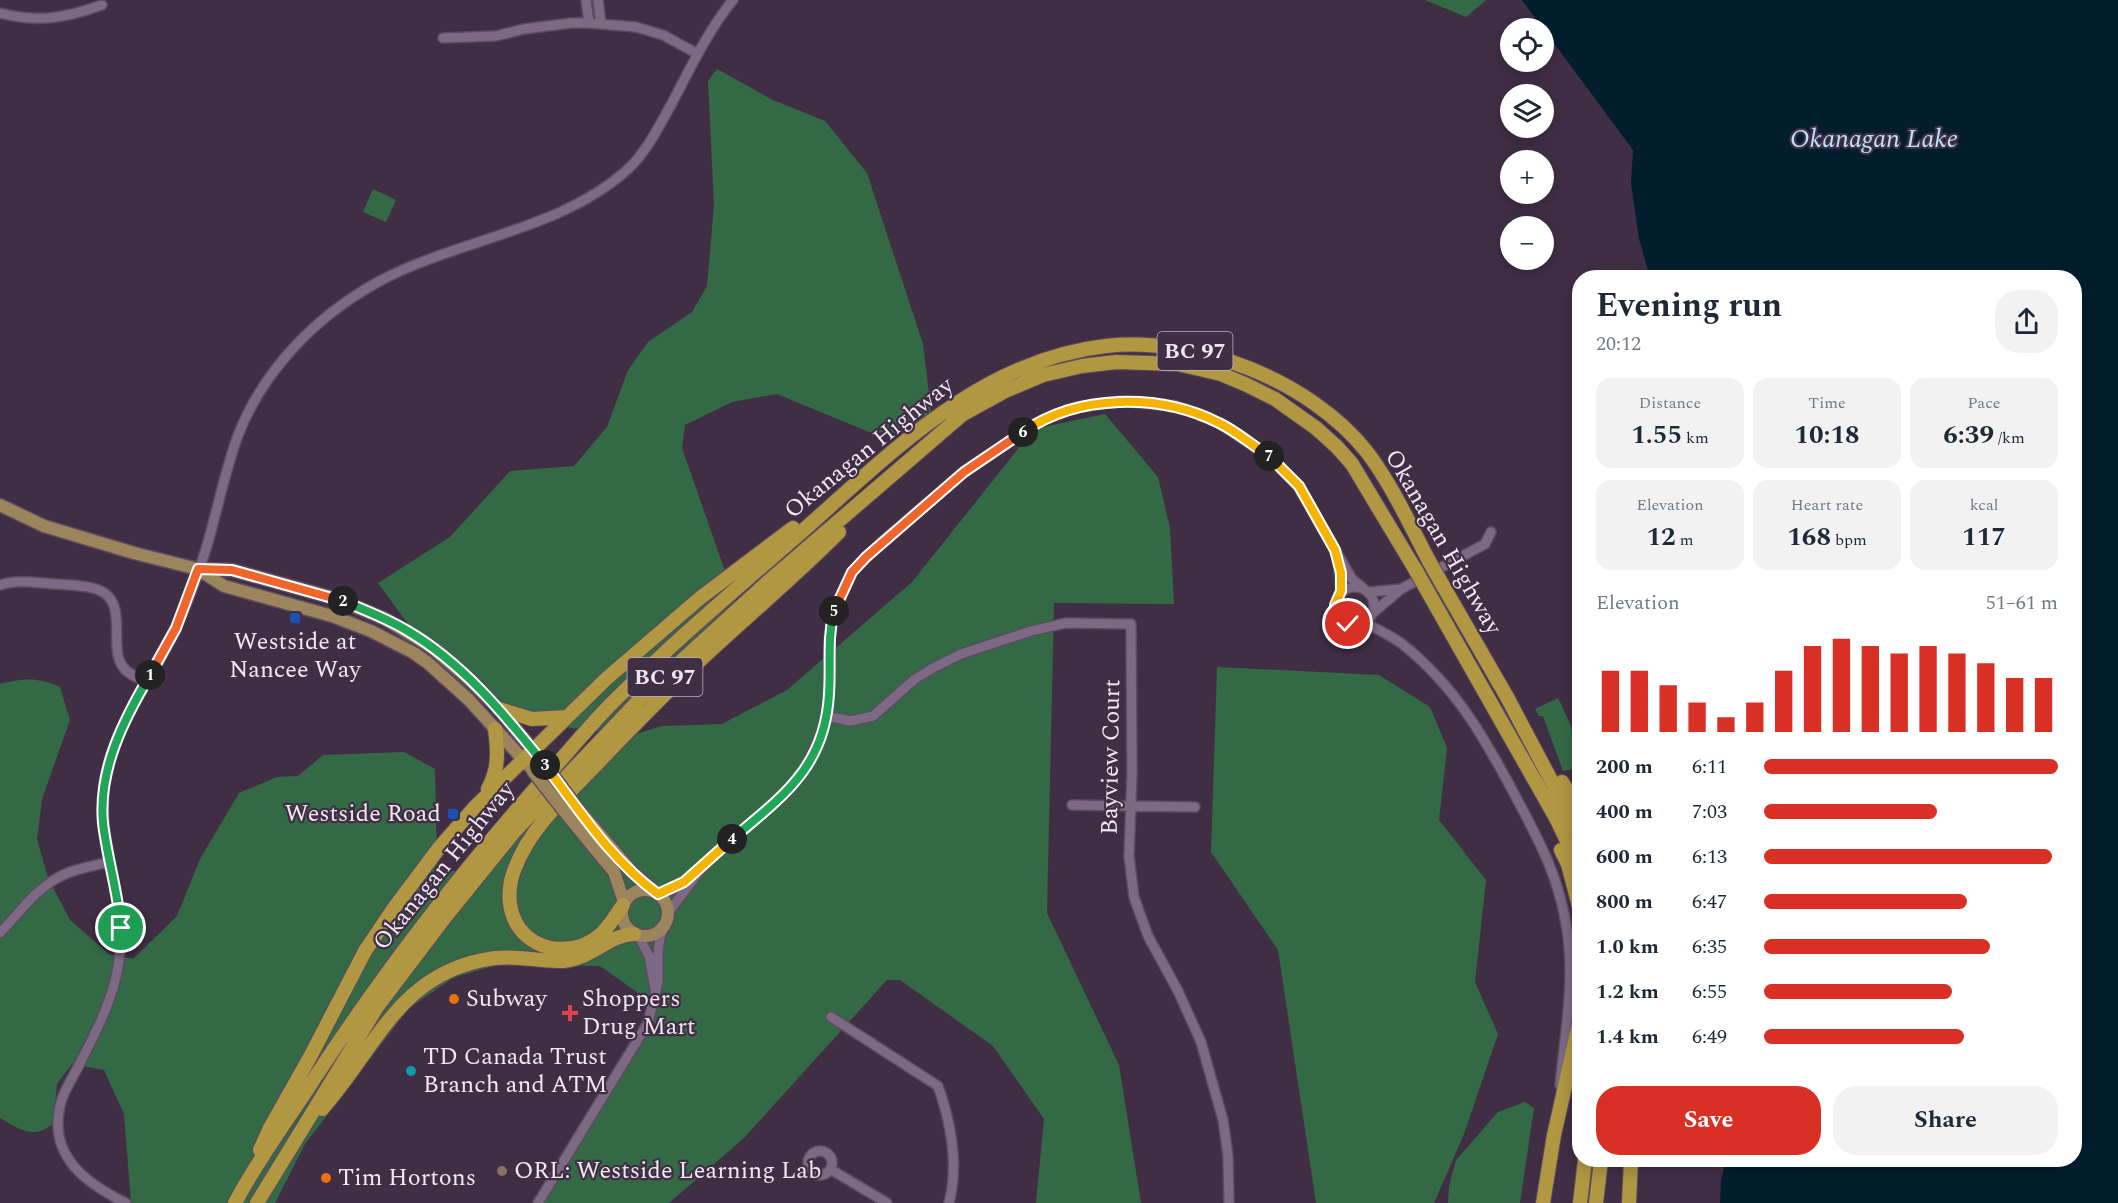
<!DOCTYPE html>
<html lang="en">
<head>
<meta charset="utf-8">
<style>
	:root { --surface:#fff; --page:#f2f2f3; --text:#1f2937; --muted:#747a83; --accent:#d93025 }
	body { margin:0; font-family:Spectral,serif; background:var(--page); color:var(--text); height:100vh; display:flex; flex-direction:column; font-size:22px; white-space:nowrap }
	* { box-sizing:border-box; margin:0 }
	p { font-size:20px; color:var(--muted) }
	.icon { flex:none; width:33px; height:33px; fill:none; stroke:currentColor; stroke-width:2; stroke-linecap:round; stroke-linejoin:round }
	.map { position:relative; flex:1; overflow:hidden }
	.side { position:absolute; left:1572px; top:270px; width:510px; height:897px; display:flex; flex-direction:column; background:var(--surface); border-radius:24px; box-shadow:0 3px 15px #0003 }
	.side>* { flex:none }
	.controls { position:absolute; left:1500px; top:18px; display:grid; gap:12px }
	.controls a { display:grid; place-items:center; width:54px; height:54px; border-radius:50%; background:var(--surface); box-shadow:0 3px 15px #0003; font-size:30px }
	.pin { position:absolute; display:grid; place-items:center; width:51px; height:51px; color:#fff; margin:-26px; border:3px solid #fff; border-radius:50%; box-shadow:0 2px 6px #0007 }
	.km { position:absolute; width:30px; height:30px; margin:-15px; border-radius:50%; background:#222; color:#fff; font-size:16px; line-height:30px; text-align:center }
	.round { display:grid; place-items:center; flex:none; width:63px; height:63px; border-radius:24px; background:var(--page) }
	.overview { display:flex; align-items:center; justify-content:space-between; height:102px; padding:0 24px }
	h1 { font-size:33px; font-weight:700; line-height:45px }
	.stats { display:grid; grid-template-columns:repeat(3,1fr); gap:9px; height:102px; padding:6px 24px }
	.stats div { display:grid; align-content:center; border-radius:15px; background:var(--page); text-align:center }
	.stats b { font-size:26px; font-weight:700 }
	.stats small { font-size:16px; font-weight:400 }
	.stats p { font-size:16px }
	.chart { height:168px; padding:12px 24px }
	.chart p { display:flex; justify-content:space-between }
	.chart svg { width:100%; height:108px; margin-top:6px; stroke:var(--accent); stroke-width:6 }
	.action { display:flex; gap:12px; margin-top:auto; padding:12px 24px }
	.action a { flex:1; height:69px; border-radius:24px; background:var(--accent); color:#fff; font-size:24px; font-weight:700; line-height:69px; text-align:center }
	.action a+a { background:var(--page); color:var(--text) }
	ul { padding:0 24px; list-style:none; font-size:20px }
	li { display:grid; grid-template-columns:96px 72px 1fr; align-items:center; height:45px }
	li i { height:15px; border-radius:8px; background:var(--accent) }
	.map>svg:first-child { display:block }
</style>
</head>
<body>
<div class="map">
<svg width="2118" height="1203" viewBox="0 0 2118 1203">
	<rect width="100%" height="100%" fill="#402e45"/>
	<!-- green -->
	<path fill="#346946" d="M1425,0H1486L1466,17Z
		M717,69L773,100L825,121L867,173L923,344L932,419L915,433L869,432L777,394L732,402L685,425L682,448L740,614L597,732L517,719L454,687L378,583L450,537L510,471L574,466L607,427L628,370L648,342L692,312L707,286L714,205L708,81Z
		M373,189L396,200L386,222L363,212Z
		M1105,414L1158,477L1170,528L1174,604L1054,603L1047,913L1119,1065L1141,1203H1036L1044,1119L993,1046L900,980H887L744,1138L669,1203H540L642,1022L648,1000L600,966L500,964L453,978L409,1008L305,1144L275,1203H131L124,1114L104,1070L72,1064L57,1084L53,1124C32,1140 20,1129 0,1118V684C22,678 39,677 60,687L70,720L42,799L37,839L48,878L70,920L109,954L133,959L177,916L200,859L239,793L277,777L298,776L323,755L404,752L435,769L437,863L445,871H459L612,741L662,726L722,724L787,690L912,582L1034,429Z
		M1217,667L1379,675L1430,707L1447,748L1439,820L1486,880L1475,982L1498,1034L1464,1134L1434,1203H1316L1278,950L1211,852Z
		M1558,698C1569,720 1580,743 1579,768L1563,771L1543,716H1539L1535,709Z
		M1525,1102L1534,1108L1520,1203H1448L1449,1186L1456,1160L1498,1112Z"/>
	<!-- water -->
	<path fill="#021e2e" d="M1522,0H2118V1203H1720L1721,1180L1726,1160H2074V278L1650,277L1639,239L1631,183L1633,150Z"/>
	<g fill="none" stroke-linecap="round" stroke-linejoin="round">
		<!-- minor casing -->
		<g stroke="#5b4b5f" stroke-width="12">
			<path id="minor" d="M586,0L589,23
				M598,0L601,24
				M0,13C39,23 65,18 102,5
				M443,38L496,36L524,29L571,23H589L636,27L663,35L698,54
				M1338,561L1341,591
				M0,585C17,579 37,583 55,584C68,585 83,585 96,589C131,600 107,646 123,667C129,675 138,678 147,681
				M1336 606a19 19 0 1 1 38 0a19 19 0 1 1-38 0Z
				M1369,592L1401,589
				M1374,612L1401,589L1485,544L1491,532
				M1365,623C1377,629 1390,635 1401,643C1457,687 1487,742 1519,803C1542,846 1560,881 1567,930C1575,981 1565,1034 1560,1085
				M827,716L850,721L873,716L915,679L933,668L961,654L1031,631L1066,623L1131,624L1132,773L1129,856L1134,897L1148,936L1178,991L1201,1042L1223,1120L1228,1156L1229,1203
				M1072,805L1195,807
				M658,894L673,889L690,877
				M668,913L707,861L785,794L796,782L806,767L822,732L827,716L829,693V640L831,625L836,607L852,572L882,542L964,472L1040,421L1072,408L1120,401L1176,406L1219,423L1270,457L1298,486L1352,579L1363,588
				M0,933C19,913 37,887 63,875C76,868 94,866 109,862
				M638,935L649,956L655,989
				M831,1017L938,1086C951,1123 959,1164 949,1203
				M808 1163a12 12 0 1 1 24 0a12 12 0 1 1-24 0Z
				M830,1169L887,1203
				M126,1203C89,1185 51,1159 59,1111C61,1096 70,1082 77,1069C92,1040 108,1010 116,977C134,901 89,841 108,765C121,716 155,674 176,628C188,600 200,570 208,542C218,507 225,472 237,438C262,371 316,316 378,282C457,239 560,231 628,169C647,151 658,128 671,105C690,69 707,32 733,0
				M538,1203L648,1023L658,982V953L660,938L665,924"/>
		</g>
		<!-- major casing -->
		<g stroke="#5b4b5f" stroke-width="15">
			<path id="major" d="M0,505L44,526L134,553L198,569L232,570L337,599L385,619L430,646L470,680L499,709L544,764
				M199,570L224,586L332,616L371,631L414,653L428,663L469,700L529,766
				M577,808L633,873L655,892
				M568,816L614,872L624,902
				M622 913a23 23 0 1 1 46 0a23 23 0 1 1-46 0Z"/>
		</g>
		<!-- highway casing -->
		<g stroke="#5b4b5f" stroke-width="16">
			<path id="highway" d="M1442,584L1507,697L1580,835
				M1428,592L1556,818L1580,868
				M499,709L532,719L566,717
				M1562,782L1580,811
				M488,789C499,769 498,751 495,729
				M1561,850L1568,864L1580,910
				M623,905C616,914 610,926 601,934C578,955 540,954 520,929C507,912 507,888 515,868C530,828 566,796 596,765C623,736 651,708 679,680C731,630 788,583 839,532
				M322,1109C377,1047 400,970 495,958C518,955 540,962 563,961C591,959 608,935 634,934
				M260,1150L270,1128L310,1057L365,951L394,908L439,848L474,808L606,679L700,598L793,528
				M235,1203C258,1159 289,1118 316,1076C386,969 465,867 550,772C571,749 590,725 612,703C671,644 735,590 798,535C889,455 979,360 1106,346C1196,336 1310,380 1367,452C1392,485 1410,525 1429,561
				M257,1203L377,1007L446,916L514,832L642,697L770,580L963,414L1005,391L1043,375L1082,366L1116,362L1178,364L1221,374L1247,385L1275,399L1316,428L1337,447L1352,464L1415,569
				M1543,1203L1554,1135L1580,1020
				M1580,1203L1585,1160
				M1596,1203L1601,1160
				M1629,1203L1631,1160"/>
		</g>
		<!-- minor -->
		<use href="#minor" stroke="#7d6983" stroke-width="9"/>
		<!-- major -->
		<use href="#major" stroke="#9c855c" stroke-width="12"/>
		<!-- highway -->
		<use href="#highway" stroke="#b19742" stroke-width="14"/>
		<!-- major-bridge casing -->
		<g stroke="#5b4b5f" stroke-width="15" stroke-linecap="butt">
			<path id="major-bridge" d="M544,764L577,808
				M532,770L568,816"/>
		</g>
		<!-- highway-bridge casing -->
		<g stroke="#5b4b5f" stroke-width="16" stroke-linecap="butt">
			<path id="highway-bridge" d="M1429,561L1442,584
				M1415,569L1428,592"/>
		</g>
		<!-- major-bridge -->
		<use href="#major-bridge" stroke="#9c855c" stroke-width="12"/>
		<!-- highway-bridge -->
		<use href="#highway-bridge" stroke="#b19742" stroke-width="14"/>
	</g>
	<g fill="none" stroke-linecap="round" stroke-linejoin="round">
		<!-- split-1 casing -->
		<g stroke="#fff" stroke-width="12">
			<path id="split-1" d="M121,928C118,892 107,858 103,823C98,770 124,719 150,675"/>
		</g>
		<!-- split-2 casing -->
		<g stroke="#fff" stroke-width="12">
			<path id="split-2" d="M150,675L176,628L198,569L232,570L343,601"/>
		</g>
		<!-- split-3 casing -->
		<g stroke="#fff" stroke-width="12">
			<path id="split-3" d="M343,601C364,610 386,618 406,630C463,663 505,715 545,765"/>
		</g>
		<!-- split-4 casing -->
		<g stroke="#fff" stroke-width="12">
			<path id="split-4" d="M545,765C579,810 612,861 658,894L684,882L732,839"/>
		</g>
		<!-- split-5 casing -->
		<g stroke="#fff" stroke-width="12">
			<path id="split-5" d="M732,839C783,796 825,767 829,694C831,665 827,639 834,611"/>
		</g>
		<!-- split-6 casing -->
		<g stroke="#fff" stroke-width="12">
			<path id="split-6" d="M834,611L852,572L866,557L964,472L1023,432"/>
		</g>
		<!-- split-7 casing -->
		<g stroke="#fff" stroke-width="12">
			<path id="split-7" d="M1023,432C1078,394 1159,393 1219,423C1236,431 1252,445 1269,456"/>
		</g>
		<!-- split-8 casing -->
		<g stroke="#fff" stroke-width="12">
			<path id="split-8" d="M1269,456L1299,486L1335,550L1341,573V591L1335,605L1337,613L1341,620L1348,624"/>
		</g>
		<!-- split-1 -->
		<use href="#split-1" stroke="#22a559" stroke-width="8"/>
		<!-- split-2 -->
		<use href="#split-2" stroke="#f0652b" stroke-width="8"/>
		<!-- split-3 -->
		<use href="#split-3" stroke="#22a559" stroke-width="8"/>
		<!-- split-4 -->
		<use href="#split-4" stroke="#f5b400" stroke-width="8"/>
		<!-- split-5 -->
		<use href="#split-5" stroke="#22a559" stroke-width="8"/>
		<!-- split-6 -->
		<use href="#split-6" stroke="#f0652b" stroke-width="8"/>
		<!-- split-7 -->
		<use href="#split-7" stroke="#f5b400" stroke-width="8"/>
		<!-- split-8 -->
		<use href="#split-8" stroke="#f5b400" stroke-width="8"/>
	</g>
	<!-- markers -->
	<g fill="#1a4fb4" stroke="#402e45" stroke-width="2">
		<rect x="289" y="612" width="12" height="12" rx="3"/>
		<rect x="447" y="808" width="12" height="12" rx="3"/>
	</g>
	<g fill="#e8710a" stroke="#402e45" stroke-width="2">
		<circle cx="454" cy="999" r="6"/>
		<circle cx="326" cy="1178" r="6"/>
	</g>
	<path fill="#e0444e" stroke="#402e45" stroke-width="2" d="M567 1004h6v6h6v6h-6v6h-6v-6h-6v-6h6z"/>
	<circle fill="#0f9aa8" stroke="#402e45" stroke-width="2" cx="411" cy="1071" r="6"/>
	<circle fill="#8d6e63" stroke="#402e45" stroke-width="2" cx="502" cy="1171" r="6"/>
	<g text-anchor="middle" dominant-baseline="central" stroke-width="4.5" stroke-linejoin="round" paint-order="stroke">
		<!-- shield labels -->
		<g fill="#402e45" stroke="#bcafc0" stroke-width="1.5">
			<rect x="1157.5" y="332" width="75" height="38" rx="4.5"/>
			<rect x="627.5" y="658" width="75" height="38" rx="4.5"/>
		</g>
		<g font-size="22" font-weight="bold" fill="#f1e6f4">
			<text x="1195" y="351">BC 97</text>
			<text x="665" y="677">BC 97</text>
		</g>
		<!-- street labels -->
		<g font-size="24" fill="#f1e6f4" stroke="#402e45">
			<text transform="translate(869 448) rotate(-39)">Okanagan Highway</text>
			<text transform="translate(1443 542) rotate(60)">Okanagan Highway</text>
			<text transform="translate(1111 757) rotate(-89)">Bayview Court</text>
			<text transform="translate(444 866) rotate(-51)">Okanagan Highway</text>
		</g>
		<!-- poi labels -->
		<g font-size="24" fill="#f1e6f4" stroke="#402e45" text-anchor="start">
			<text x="295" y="642" text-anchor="middle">Westside at<tspan x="295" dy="28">Nancee Way</tspan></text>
			<text x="441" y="814" text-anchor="end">Westside Road</text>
			<text x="466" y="999">Subway</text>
			<text x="582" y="999">Shoppers<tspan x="582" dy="28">Drug Mart</tspan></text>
			<text x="423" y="1057">TD Canada Trust<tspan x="423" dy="28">Branch and ATM</tspan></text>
			<text x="514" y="1171">ORL: Westside Learning Lab</text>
			<text x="338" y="1178">Tim Hortons</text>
		</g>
		<!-- water labels -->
		<g font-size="26" font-style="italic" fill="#b9e2fd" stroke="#402e45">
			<text x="1874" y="139">Okanagan Lake</text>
		</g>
	</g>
</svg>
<div class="controls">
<a><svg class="icon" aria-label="locate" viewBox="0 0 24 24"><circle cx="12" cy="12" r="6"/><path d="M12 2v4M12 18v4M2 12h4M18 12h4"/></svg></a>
<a><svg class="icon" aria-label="layers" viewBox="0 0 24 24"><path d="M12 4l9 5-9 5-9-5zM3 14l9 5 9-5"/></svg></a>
<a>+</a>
<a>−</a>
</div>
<div class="pin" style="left:121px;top:928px;background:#1e9e55"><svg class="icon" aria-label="arrive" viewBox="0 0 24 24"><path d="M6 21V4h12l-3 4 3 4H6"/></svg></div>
<div class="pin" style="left:1348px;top:624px;background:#d93025"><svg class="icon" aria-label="check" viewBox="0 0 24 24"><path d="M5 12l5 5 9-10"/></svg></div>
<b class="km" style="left:150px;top:675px">1</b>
<b class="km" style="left:343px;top:601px">2</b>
<b class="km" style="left:545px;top:765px">3</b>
<b class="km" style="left:732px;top:839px">4</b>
<b class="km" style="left:834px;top:611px">5</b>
<b class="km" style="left:1023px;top:432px">6</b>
<b class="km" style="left:1269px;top:456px">7</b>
<section class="side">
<div class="overview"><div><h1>Evening run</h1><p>20:12</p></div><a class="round"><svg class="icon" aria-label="share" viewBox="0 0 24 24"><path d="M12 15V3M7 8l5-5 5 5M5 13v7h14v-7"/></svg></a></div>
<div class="stats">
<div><p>Distance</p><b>1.55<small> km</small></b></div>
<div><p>Time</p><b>10:18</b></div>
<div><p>Pace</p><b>6:39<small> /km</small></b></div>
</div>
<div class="stats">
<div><p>Elevation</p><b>12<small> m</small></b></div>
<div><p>Heart rate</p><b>168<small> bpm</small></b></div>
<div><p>kcal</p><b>117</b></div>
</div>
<div class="chart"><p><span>Elevation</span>51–61 m</p>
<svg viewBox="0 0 160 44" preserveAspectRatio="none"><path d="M5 44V19M15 44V19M25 44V25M35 44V32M45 44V38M55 44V32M65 44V19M75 44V9M85 44V6M95 44V9M105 44V12M115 44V9M125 44V12M135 44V16M145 44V22M155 44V22"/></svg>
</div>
<ul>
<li><b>200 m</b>6:11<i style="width:100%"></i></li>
<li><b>400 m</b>7:03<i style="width:59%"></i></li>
<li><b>600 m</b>6:13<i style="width:98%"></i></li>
<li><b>800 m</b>6:47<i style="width:69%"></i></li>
<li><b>1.0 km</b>6:35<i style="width:77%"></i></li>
<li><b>1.2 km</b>6:55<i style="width:64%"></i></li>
<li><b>1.4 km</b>6:49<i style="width:68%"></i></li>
</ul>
<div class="action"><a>Save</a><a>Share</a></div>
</section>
</div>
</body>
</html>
